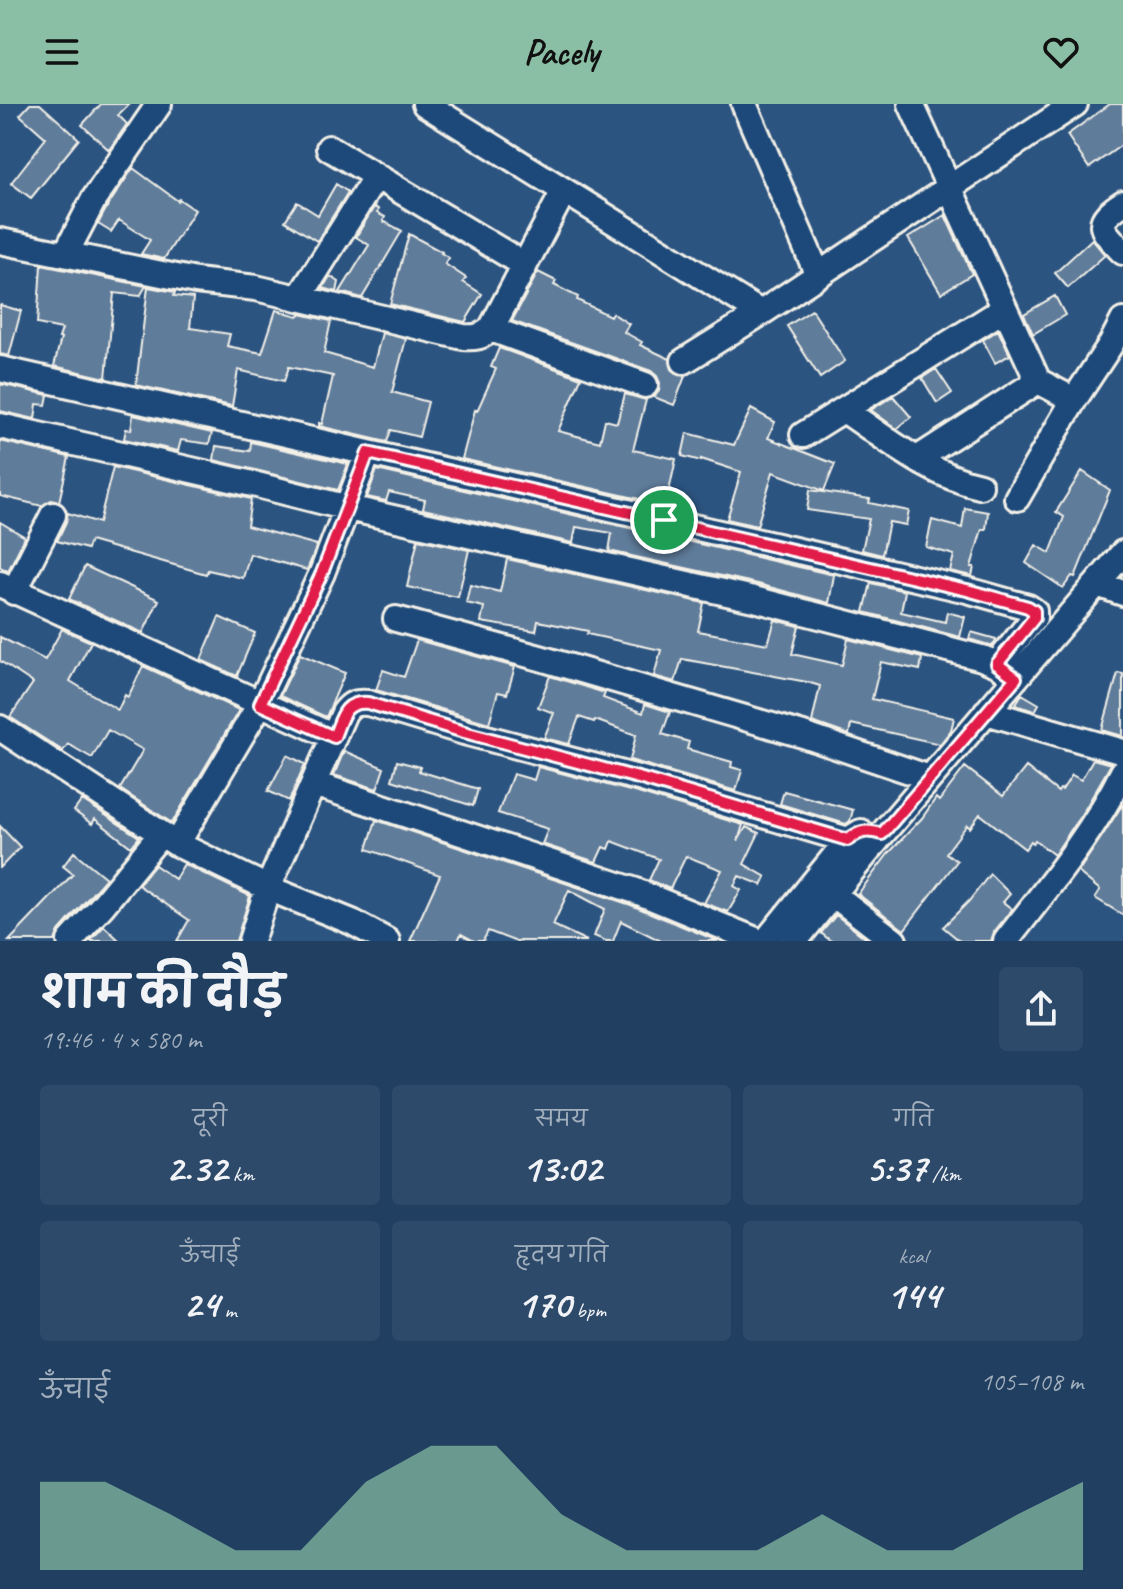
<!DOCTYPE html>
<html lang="hi">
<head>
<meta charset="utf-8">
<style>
	:root { --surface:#213f61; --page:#2d4a6a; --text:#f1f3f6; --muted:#a2afbd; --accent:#8abfa5 }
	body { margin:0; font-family:Caveat,"Playpen Sans Deva",sans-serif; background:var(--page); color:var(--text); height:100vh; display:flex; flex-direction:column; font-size:30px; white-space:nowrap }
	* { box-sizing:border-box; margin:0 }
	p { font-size:26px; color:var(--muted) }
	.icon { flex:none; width:44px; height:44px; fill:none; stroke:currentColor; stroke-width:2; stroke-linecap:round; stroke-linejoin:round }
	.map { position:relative; height:837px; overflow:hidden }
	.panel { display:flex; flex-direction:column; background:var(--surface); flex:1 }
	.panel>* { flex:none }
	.pin { position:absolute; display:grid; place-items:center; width:68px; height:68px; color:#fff; margin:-34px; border:4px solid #fff; border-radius:50%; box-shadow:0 2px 8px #0007 }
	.round { display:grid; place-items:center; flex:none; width:84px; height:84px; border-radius:8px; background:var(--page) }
	.headline { display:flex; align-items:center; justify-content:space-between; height:136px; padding:0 40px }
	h1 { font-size:44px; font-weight:700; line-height:60px }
	.figures { display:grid; grid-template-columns:repeat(3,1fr); gap:12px; height:136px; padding:8px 40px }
	.figures div { display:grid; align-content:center; border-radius:8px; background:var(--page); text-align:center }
	.figures b { font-size:40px; font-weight:700 }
	.figures small { font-size:22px; font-weight:400 }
	.figures p { font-size:22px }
	.chart { height:224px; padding:16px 40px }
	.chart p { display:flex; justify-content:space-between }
	.chart svg { width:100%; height:144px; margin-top:8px; fill:var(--accent); opacity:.7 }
	header { display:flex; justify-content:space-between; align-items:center; height:104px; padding:0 40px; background:var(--accent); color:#111; font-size:36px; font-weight:700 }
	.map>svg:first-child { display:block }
</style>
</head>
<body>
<header><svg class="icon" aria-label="menu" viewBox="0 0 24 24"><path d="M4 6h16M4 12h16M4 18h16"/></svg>Pacely<svg class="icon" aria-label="heart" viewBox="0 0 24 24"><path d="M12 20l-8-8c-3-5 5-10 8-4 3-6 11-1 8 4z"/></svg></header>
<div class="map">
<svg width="1123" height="837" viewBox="0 0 1123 837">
	<rect width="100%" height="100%" fill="#2c5481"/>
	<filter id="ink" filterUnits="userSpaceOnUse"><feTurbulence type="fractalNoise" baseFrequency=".0125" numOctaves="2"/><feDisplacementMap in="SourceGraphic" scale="16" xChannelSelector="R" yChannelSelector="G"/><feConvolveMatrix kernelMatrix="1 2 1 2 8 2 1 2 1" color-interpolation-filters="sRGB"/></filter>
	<g filter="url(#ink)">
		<!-- building -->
		<path fill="#5e7b9a" stroke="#f4f1e8" stroke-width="2" d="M30,0H40L79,35L31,94L11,79L46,34L20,11Z
			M101,0H129L118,11L127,20L109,46L82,21Z
			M1110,0H1123V40L1089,64L1067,31Z
			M133,64L178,97L179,95L195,106L164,155L141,150L150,136L119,116L111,128L98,120L107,103Z
			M336,80L348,88L317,137L285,117L297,98L318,111Z
			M374,103L378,105L377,109L385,113L383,117L402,127L362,194L340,188L369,141L356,133Z
			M945,111L972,170L941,189L908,134Z
			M409,130L442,148L441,149L449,154L445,160L466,174L463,178L482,190L465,218L390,200Z
			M1092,135L1105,151L1068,184L1055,169Z
			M41,161L146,182L140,192L114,189L106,274L54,262L61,234H59L62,225L37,220Z
			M538,168L556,177L554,181L578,193L577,196L610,212L612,209L629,220L624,228L642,238L640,241L670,255L672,266L678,271L685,272L674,301L654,293L659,287L660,279L657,272L651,267L512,217Z
			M330,172L339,178L337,188L323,184Z
			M148,183L175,188L174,192L193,194L190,224L230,230L227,242L262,249L276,206L298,212L300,210L331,217L324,249L373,263L382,229L406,235L392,288L428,298L419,333L391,326L387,338L319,322V319L322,320L333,272L289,263L284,277L238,266L232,302L136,281Z
			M1055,192L1065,211L1033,230L1024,210Z
			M0,201L21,207L9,252L0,250Z
			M812,206L845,257L820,274L787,222Z
			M998,226L1010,251L995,259L983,236Z
			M499,244L581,274L558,327L600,338L605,316L617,319L625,290L646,296L633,346L676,355L666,401L462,355L475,306L477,307L496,265L491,263Z
			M936,265L952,289L937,299L922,274Z
			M0,280L48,291L46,301L37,300L35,315L0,307Z
			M893,292L911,313L897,325L871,306Z
			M751,305L775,318L768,334L835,360L824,387L773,368L757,422L727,415L741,368L701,355V357L682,352L687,329L734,341Z
			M133,311L212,329L209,340L181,336L178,347L124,335L126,325L131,326Z
			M0,337L69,353L59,398L51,396L42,402L0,392Z
			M251,338L348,360L338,386L214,356L216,342L250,347Z
			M113,363L251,395L247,422L317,441L307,466L250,450L243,474L208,466L206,470L90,437L87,445L57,437L66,418L68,409L99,419Z
			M377,366L834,471L829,499L758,480L609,447L612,429L576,423L573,439L423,405L425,396L389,388L386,397L367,393Z
			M1082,367L1110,386L1075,473L1072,472L1063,484L1026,459L1036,441L1050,449L1064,413L1056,408Z
			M810,386L870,395L869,399L909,407L906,421L889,418L882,451L862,446L869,415L807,406Z
			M965,404L988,408L986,425H982L971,463H974L972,472L950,467L954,451L926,443L932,416L962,424Z
			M0,418L25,433L8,467L0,463Z
			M418,435L469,446L458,493L407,483Z
			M507,455L704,499L698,527L768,540L775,516L799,522L792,550L842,561L848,535L922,554L920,566L881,558L872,595L954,614L951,626L940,640L851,620L849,631L812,618L820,582L807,578L682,555L675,578L654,572L661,546L587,530L588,527L538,517L536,527L481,518L484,503L466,499L470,481L500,488Z
			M85,462L159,496L143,529L69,495Z
			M871,479L905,487L901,508L945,518L947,508L965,513L960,533L864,508Z
			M219,513L255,529L237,572L201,556Z
			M62,525L91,538L70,577L118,606L125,591L128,593L143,562L239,606L172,719L120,685L143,646L108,626L92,654L68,640L63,647L10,613L33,579L0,557V533L45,556Z
			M971,528L996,535L995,539L992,542L969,535Z
			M417,536L515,563L507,590L498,588L489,619L376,586L383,566L404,573Z
			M300,550L345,569L326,613L280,592Z
			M1118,569L1123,570V632L1102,626Z
			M550,572L605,589L603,594L643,609L645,600L670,608L662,630L689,638L687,645L732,658L731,663L742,666L736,687L630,656L636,631L595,616L594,618L579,613L569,640L544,634L554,609L538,603Z
			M1022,590L1039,600L1035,607L1015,601Z
			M344,647L384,664L377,685L334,671Z
			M287,651L305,660L289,697L268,687Z
			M1093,655L1111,660L1085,705L1054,751L1035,736L1033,739L1031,737L1025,745L980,710L970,724L967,721L946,749L957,757L904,826L858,790L888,750L922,714L936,694L939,697L965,663L1003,692L1026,663L1058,688L1060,685L1062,686L1072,671L1081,676Z
			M397,657L420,663L419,667L478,685L473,702L392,676Z
			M538,663L638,689L743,721L738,737L746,723L759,729L744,760L766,773L762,781L739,772L734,782L741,786L728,808L704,799L722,766L686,752L670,785L649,776L659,755L612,737L609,745L603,743L596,758L542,740L548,725L498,709L513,670L534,676Z
			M784,687L853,706L850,717L846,720L780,700Z
			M82,696L139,733L131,743L95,715L92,720L74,707Z
			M1123,700V811L1095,794L1100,786L1078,768Z
			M376,716L631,801L718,837H661L621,817L613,837H606L594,832L605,805L569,786L553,821L587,837H514L488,827L483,837H474L461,830L458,837H410L440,771L367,745Z
			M0,722L20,743L0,764Z
			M74,748L106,774L59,827L55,837H9L73,770L63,762Z
			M184,760L250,792L236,837H177L189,816L138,781L155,761L175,775Z
			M990,770L1010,790L1003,798L1012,805L994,828L991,837H960L943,823L969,797Z
			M836,811L869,837H831L821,829Z
			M104,822L120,837H90Z"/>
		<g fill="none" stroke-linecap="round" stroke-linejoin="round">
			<!-- minor casing -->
			<g stroke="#f4f1e8" stroke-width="30">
				<path id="minor" d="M425,0L761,209
					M744,0L818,171
					M911,0L1038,277L1074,296L1017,394
					M329,44L525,161
					M1123,99C1092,119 1101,125 1123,148
					M0,137L196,177L256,184L463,233C475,234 482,233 491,225L564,87
					M66,149L94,95L159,0
					M299,194L376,72
					M491,225L645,281
					M684,257L761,209L1075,0
					M0,265L777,442L967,486L1028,503L1034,507V514L997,560
					M1074,296L1111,240L1123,217
					M844,306C886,334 929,371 980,382
					M0,322L257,381L348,404L754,495L982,554L997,560L1016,574
					M803,331L1004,205
					M917,355L1038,277
					M0,480L334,633
					M1097,480L1123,489
					M14,488L53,411
					M396,515L540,554L803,631L930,674
					M986,608L1123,648
					M0,624L177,740L268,784L352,818L387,837
					M314,680L636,787L758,837
					M177,740L260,600L322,469L368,349
					M833,790L894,837
					M70,837L102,802L161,730
					M251,837L268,784L344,609C351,599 356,598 368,599L464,628L642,675L848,736
					M766,837L848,736L861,728
					M795,837L882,730L1123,449
					M1006,837C1048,783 1093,729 1123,668"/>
			</g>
			<!-- minor -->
			<use href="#minor" stroke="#1f4a7a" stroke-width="24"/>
		</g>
	</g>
	<g fill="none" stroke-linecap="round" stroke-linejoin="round" filter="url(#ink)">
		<!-- route casing -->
		<g stroke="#fff" stroke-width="16">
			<path id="route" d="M368,349L967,486L1028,503L1034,507V514L997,560L1016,574L882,730C867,726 861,726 848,736L642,675L464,628L368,599C343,597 342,614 334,633L260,600L322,469Z"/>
		</g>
		<!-- route -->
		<use href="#route" stroke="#e11d48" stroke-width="10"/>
	</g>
</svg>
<div class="pin" style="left:664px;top:416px;background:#1e9e55"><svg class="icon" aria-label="arrive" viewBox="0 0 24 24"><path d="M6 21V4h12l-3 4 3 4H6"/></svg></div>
</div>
<section class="panel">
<div class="headline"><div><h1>शाम की दौड़</h1><p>19:46 · 4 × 580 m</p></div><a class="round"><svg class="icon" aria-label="share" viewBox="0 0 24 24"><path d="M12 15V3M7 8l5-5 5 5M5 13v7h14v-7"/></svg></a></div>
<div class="figures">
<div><p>दूरी</p><b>2.32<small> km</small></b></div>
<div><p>समय</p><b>13:02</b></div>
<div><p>गति</p><b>5:37<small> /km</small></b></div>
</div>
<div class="figures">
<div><p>ऊँचाई</p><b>24<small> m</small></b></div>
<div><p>हृदय गति</p><b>170<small> bpm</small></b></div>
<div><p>kcal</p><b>144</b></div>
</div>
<div class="chart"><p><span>ऊँचाई</span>105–108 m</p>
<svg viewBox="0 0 160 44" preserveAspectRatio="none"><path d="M0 44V17L10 17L20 27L30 38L40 38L50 17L60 6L70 6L80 27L90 38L100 38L110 38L120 27L130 38L140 38L150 27L160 17V44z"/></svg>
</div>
</section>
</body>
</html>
